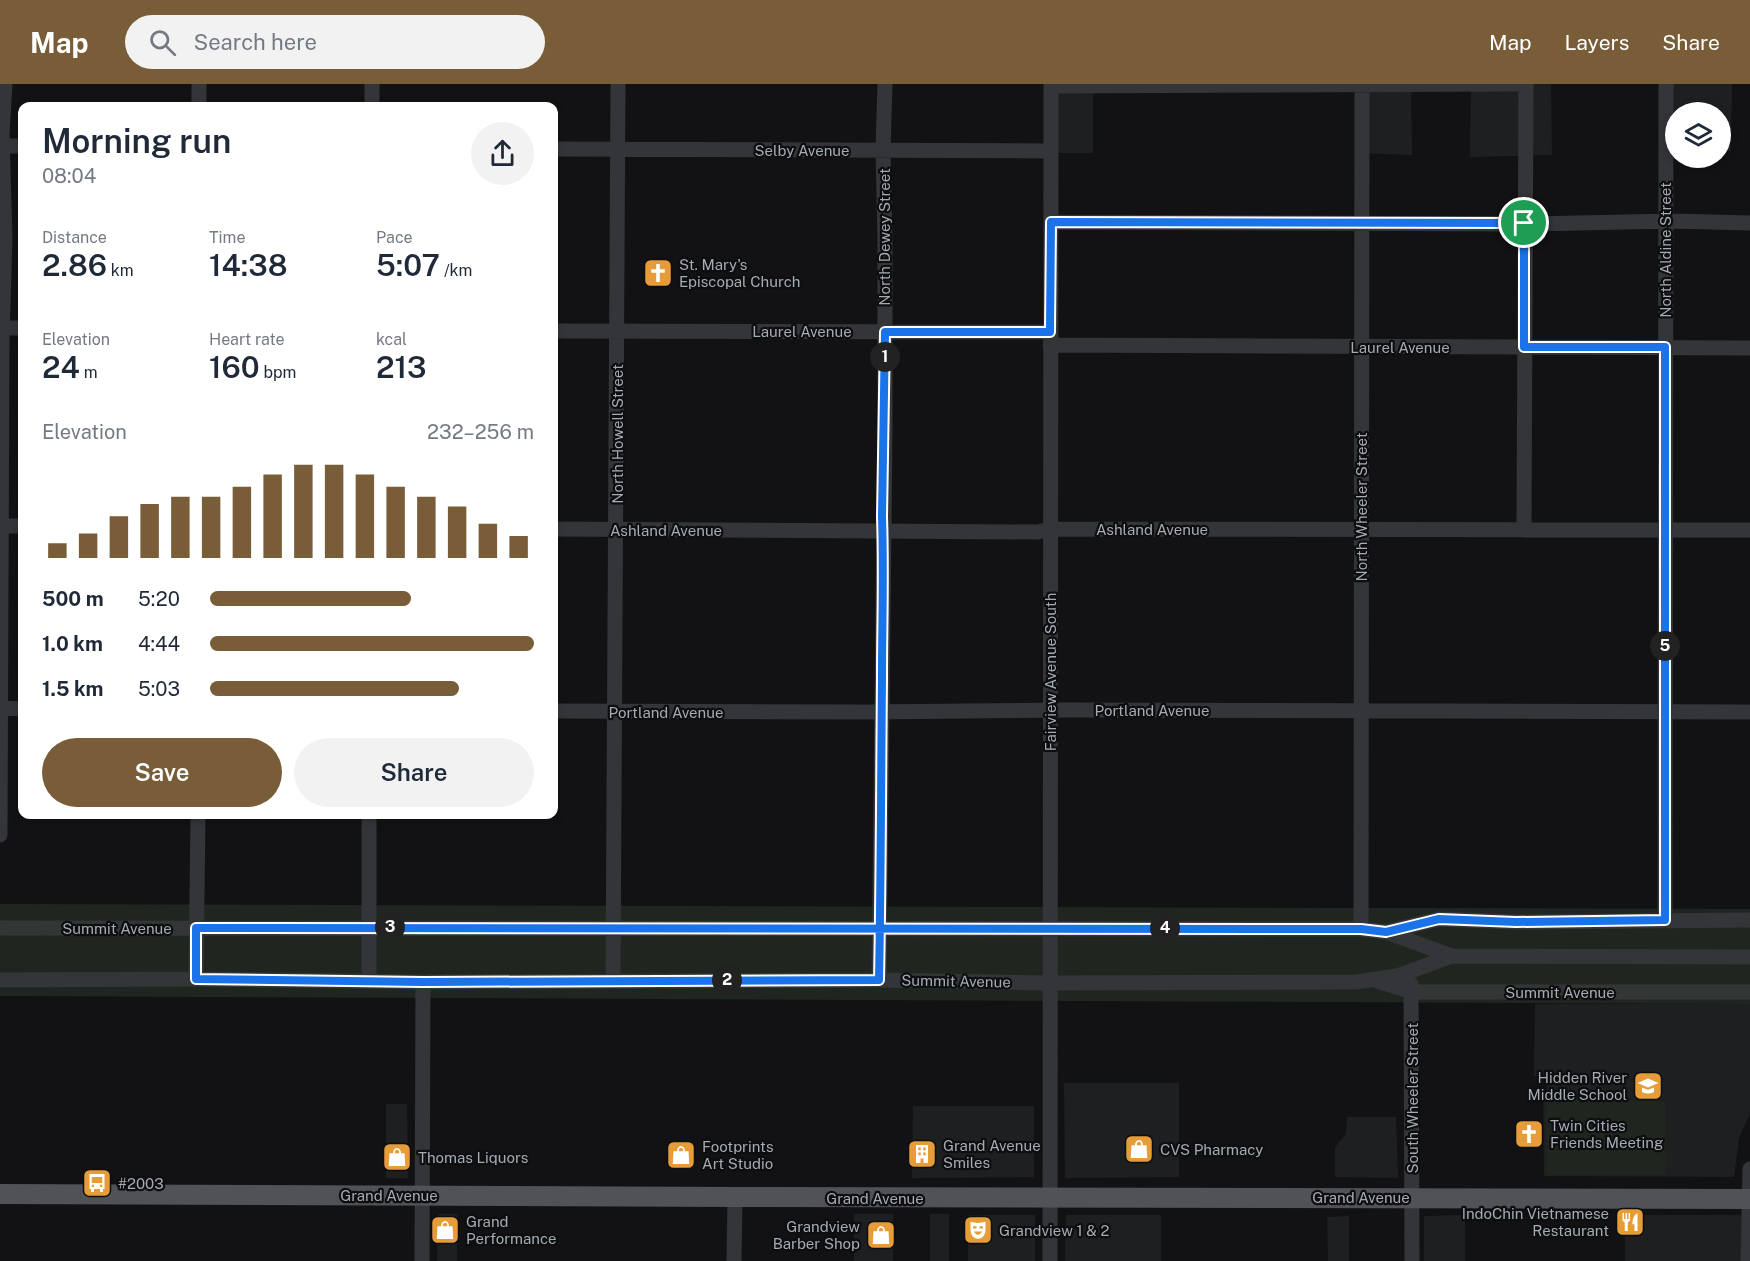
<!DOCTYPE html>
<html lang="en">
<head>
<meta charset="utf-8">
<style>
	:root { --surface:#fff; --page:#f2f2f3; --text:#1f2937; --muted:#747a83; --accent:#785d38 }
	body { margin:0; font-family:"Public Sans",sans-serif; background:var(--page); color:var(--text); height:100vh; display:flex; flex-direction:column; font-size:22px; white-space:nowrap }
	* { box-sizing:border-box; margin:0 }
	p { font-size:20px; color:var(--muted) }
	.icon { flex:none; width:33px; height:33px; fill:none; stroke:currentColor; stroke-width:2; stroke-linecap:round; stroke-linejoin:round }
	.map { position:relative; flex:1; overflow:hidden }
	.details { position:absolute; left:18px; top:18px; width:540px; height:717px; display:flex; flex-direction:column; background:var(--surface); border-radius:12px; box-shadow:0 3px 9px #0003 }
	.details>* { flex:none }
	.buttons { position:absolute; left:1665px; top:18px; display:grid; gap:12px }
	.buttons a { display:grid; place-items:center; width:66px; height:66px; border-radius:50%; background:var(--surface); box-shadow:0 3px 9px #0003; font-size:30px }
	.pin { position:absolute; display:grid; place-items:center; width:51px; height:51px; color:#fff; margin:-26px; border:3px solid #fff; border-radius:50%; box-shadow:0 2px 6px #0007 }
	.km { position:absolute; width:30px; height:30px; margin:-15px; border-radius:50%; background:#222; color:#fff; font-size:16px; line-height:30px; text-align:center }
	.round { display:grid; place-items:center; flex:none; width:63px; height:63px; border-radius:32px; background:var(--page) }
	.summary { display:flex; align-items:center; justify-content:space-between; height:102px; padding:0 24px }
	h1 { font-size:33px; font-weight:600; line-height:45px }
	.figures { display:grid; grid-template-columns:repeat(3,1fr); gap:9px; height:102px; padding:6px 24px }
	.figures div { display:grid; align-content:center }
	.figures b { font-size:30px; font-weight:600 }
	.figures small { font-size:16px; font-weight:400 }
	.figures p { font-size:16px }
	.chart { height:168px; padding:12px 24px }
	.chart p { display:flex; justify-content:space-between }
	.chart svg { width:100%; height:108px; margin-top:6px; stroke:var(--accent); stroke-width:6 }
	.primary-button { display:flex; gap:12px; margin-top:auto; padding:12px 24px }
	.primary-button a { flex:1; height:69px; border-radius:36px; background:var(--accent); color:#fff; font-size:24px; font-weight:600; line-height:69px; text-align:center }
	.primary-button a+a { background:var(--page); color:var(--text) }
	ul { padding:0 24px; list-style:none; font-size:20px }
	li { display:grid; grid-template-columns:96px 72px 1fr; align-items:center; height:45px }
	li i { height:15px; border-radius:8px; background:var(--accent) }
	header { display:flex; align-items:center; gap:36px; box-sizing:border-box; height:84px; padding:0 30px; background:var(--accent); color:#fff }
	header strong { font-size:28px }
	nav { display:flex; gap:33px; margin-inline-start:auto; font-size:21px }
	.search { width:420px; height:54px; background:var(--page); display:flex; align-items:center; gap:15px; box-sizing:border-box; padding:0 21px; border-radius:33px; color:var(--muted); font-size:22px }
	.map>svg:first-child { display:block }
</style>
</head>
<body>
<header>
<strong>Map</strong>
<div class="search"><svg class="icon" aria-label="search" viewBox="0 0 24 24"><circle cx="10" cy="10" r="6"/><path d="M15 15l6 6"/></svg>Search here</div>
<nav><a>Map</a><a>Layers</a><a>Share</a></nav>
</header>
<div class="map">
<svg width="1750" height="1177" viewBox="0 0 1750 1177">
	<rect width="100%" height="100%" fill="#121214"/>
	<!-- built -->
	<path fill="#1e1f21" d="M1050,0L1093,6V69H1050Z
		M1360,0L1411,2L1412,71L1360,69Z
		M1471,0H1551L1552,71L1470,73Z
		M1666,0H1732L1731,67H1721L1720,28H1676L1675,68H1665Z
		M1535,920H1750V1030L1739,1054L1734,1093L1544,1092L1543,1007H1547V993L1534,992Z
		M1064,999H1179V1093L1065,1094Z
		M386,1020H407L408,1094H386Z
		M913,1022H1034V1093L912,1094Z
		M1347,1033H1396L1398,1094L1335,1093V1063L1346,1050Z
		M438,1130H457V1177H437Z
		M854,1130H893V1177H854Z
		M930,1130H949V1177H930Z
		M968,1131H1035V1177H968Z
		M1066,1131H1161V1177H1065Z
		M1465,1131V1177H1424V1132Z
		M1625,1131H1750V1177H1625Z
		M1349,1132V1177H1328L1327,1133Z"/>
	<!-- green -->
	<path fill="#1f261f" d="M0,820L1750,825V920L0,912Z
		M1546,1009H1575L1587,1016L1665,1017L1666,1091H1546Z"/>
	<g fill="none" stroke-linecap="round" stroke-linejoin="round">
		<!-- minor -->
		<path stroke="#343539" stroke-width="15" d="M1051,2L1517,0
			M199,22V0
			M372,22V0
			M0,62H22
			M554,65L1051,67
			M1051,138L1530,140L1672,137L1750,139
			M0,244H22
			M554,247L1050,248
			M1050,261L1750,264
			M0,442H22
			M554,445L1038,448L1050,445L1750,446
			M1524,446L1526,0
			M0,624L22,625
			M554,627L867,628L1065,626L1750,628
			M0,751L2,254L5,154L2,50L5,0
			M1665,836L1666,0
			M0,844L1361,845L1386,848L1452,872L1750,873
			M1361,845L1362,0
			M1386,848L1439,835L1516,838L1750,836
			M196,895L198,730
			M0,896L196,895L423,898L879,896L1050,899L1356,898L1397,892L1452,872
			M879,896L885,345V156L883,66L885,0
			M369,897V730
			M613,897L618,0
			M1378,897L1412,908H1750
			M1411,900L1412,1177
			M422,1177L423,898
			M734,1177L735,1113
			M1050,1177L1051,0
			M1748,1177L1750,1085"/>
		<!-- major -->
		<path stroke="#505257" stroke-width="20" d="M0,1110L735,1113L1750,1115"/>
	</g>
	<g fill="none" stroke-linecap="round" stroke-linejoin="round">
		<!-- route casing -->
		<g stroke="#fff" stroke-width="12">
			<path id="route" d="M1524,139L1051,138L1050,248H885L882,433C884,487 882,540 882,594C881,694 881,795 879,896L423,898L196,895V844L1361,845L1386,848L1439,835L1516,838L1665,836V263H1524V139"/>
		</g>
		<!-- route -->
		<use href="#route" stroke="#1a73e8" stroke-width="8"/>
	</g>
	<!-- icons -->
	<defs>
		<g id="church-square" transform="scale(1.5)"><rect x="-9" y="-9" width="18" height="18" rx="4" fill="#e59c39" stroke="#0d0e0f"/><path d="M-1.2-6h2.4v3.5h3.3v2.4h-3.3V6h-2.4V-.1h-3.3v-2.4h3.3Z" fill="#fff"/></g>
		<g id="school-square" transform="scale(1.5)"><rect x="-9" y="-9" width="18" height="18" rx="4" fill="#e59c39" stroke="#0d0e0f"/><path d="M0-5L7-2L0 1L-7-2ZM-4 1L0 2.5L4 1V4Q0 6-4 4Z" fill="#fff"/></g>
		<g id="shop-square" transform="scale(1.5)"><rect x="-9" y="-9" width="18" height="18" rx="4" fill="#e59c39" stroke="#0d0e0f"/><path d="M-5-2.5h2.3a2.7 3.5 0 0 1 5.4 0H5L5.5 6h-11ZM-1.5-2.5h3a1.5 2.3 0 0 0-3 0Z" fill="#fff"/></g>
		<g id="building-square" transform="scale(1.5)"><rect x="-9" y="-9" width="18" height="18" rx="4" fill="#e59c39" stroke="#0d0e0f"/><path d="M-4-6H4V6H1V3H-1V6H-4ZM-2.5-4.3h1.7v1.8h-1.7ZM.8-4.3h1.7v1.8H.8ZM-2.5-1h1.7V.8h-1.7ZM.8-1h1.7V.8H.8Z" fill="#fff"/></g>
		<g id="bus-square" transform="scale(1.5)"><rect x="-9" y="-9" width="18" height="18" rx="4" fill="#e59c39" stroke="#0d0e0f"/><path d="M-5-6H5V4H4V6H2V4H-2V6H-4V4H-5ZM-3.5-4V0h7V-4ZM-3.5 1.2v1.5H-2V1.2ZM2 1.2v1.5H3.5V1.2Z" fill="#fff"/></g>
		<g id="restaurant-square" transform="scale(1.5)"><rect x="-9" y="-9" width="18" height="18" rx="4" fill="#e59c39" stroke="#0d0e0f"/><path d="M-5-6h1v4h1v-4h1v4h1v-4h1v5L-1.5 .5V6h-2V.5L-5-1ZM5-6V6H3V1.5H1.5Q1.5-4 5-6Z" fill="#fff"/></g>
		<g id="theatre-square" transform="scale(1.5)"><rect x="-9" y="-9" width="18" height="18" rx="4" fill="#e59c39" stroke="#0d0e0f"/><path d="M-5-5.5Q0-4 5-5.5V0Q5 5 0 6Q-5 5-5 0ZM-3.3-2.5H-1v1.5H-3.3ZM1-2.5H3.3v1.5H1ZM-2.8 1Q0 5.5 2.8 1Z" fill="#fff"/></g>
	</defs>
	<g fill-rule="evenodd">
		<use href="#church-square" x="658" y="189"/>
		<use href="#school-square" x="1648" y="1002"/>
		<use href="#church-square" x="1529" y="1050"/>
		<use href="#shop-square" x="1139" y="1065"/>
		<use href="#building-square" x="922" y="1070"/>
		<use href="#shop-square" x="681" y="1071"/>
		<use href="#shop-square" x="397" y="1073"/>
		<use href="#bus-square" x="97" y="1099"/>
		<use href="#restaurant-square" x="1630" y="1138"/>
		<use href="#shop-square" x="445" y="1146"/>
		<use href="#theatre-square" x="978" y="1146"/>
		<use href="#shop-square" x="881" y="1151"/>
	</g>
	<g text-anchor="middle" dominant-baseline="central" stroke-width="4.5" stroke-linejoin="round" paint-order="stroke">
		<!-- street labels -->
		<g font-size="15" fill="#a5abb3" stroke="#0d0e0f">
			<text x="802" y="66">Selby Avenue</text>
			<text transform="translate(884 153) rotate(-90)">North Dewey Street</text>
			<text transform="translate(1665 166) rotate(-90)">North Aldine Street</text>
			<text x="802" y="247">Laurel Avenue</text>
			<text x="1400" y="263">Laurel Avenue</text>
			<text transform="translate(617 350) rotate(-90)">North Howell Street</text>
			<text transform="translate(1361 423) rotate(-90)">North Wheeler Street</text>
			<text x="1152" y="445">Ashland Avenue</text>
			<text x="666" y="446">Ashland Avenue</text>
			<text transform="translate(1050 588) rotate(-90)">Fairview Avenue South</text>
			<text x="1152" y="626">Portland Avenue</text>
			<text x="666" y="628">Portland Avenue</text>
			<text x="117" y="844">Summit Avenue</text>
			<text transform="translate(956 897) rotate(1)">Summit Avenue</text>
			<text x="1560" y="908">Summit Avenue</text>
			<text transform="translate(1412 1014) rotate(-90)">South Wheeler Street</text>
			<text x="389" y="1111">Grand Avenue</text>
			<text x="1361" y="1113">Grand Avenue</text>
			<text x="875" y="1114">Grand Avenue</text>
		</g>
		<!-- poi labels -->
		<g font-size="15" fill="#a5abb3" stroke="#0d0e0f" text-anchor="start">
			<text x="679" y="180">St. Mary's<tspan x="679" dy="17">Episcopal Church</tspan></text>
			<text x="1627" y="993" text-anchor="end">Hidden River<tspan x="1627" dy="17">Middle School</tspan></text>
			<text x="1550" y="1041">Twin Cities<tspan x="1550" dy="17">Friends Meeting</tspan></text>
			<text x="943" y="1061">Grand Avenue<tspan x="943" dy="17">Smiles</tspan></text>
			<text x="702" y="1062">Footprints<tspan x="702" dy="17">Art Studio</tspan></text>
			<text x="1160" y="1065">CVS Pharmacy</text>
			<text x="418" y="1073">Thomas Liquors</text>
			<text x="118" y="1099">#2003</text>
			<text x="1609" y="1129" text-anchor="end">IndoChin Vietnamese<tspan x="1609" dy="17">Restaurant</tspan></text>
			<text x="466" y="1137">Grand<tspan x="466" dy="17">Performance</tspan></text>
			<text x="860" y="1142" text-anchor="end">Grandview<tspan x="860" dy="17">Barber Shop</tspan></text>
			<text x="999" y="1146">Grandview 1 &amp; 2</text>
		</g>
	</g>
</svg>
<div class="buttons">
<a><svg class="icon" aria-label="layers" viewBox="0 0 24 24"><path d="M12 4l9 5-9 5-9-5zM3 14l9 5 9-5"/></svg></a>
</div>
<div class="pin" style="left:1524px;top:139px;background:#1e9e55"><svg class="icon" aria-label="arrive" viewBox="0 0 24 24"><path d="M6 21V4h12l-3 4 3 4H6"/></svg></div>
<b class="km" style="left:885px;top:273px">1</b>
<b class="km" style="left:727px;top:896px">2</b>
<b class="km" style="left:390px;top:843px">3</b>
<b class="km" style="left:1165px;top:844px">4</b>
<b class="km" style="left:1665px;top:562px">5</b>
<section class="details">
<div class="summary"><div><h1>Morning run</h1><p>08:04</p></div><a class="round"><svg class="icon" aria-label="share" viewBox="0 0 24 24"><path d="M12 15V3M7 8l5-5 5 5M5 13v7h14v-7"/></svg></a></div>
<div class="figures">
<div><p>Distance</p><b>2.86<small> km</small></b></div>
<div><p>Time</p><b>14:38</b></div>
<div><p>Pace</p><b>5:07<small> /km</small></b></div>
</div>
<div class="figures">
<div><p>Elevation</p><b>24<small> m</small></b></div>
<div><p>Heart rate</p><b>160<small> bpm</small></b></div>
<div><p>kcal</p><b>213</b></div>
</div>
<div class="chart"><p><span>Elevation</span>232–256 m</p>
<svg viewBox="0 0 160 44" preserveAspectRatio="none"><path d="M5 44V38M15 44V34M25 44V27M35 44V22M45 44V19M55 44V19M65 44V15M75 44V10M85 44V6M95 44V6M105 44V10M115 44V15M125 44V19M135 44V23M145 44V30M155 44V35"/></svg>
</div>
<ul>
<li><b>500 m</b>5:20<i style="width:62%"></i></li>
<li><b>1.0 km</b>4:44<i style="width:100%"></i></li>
<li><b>1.5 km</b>5:03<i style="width:77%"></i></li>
</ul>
<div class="primary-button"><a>Save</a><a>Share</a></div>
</section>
</div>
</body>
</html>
